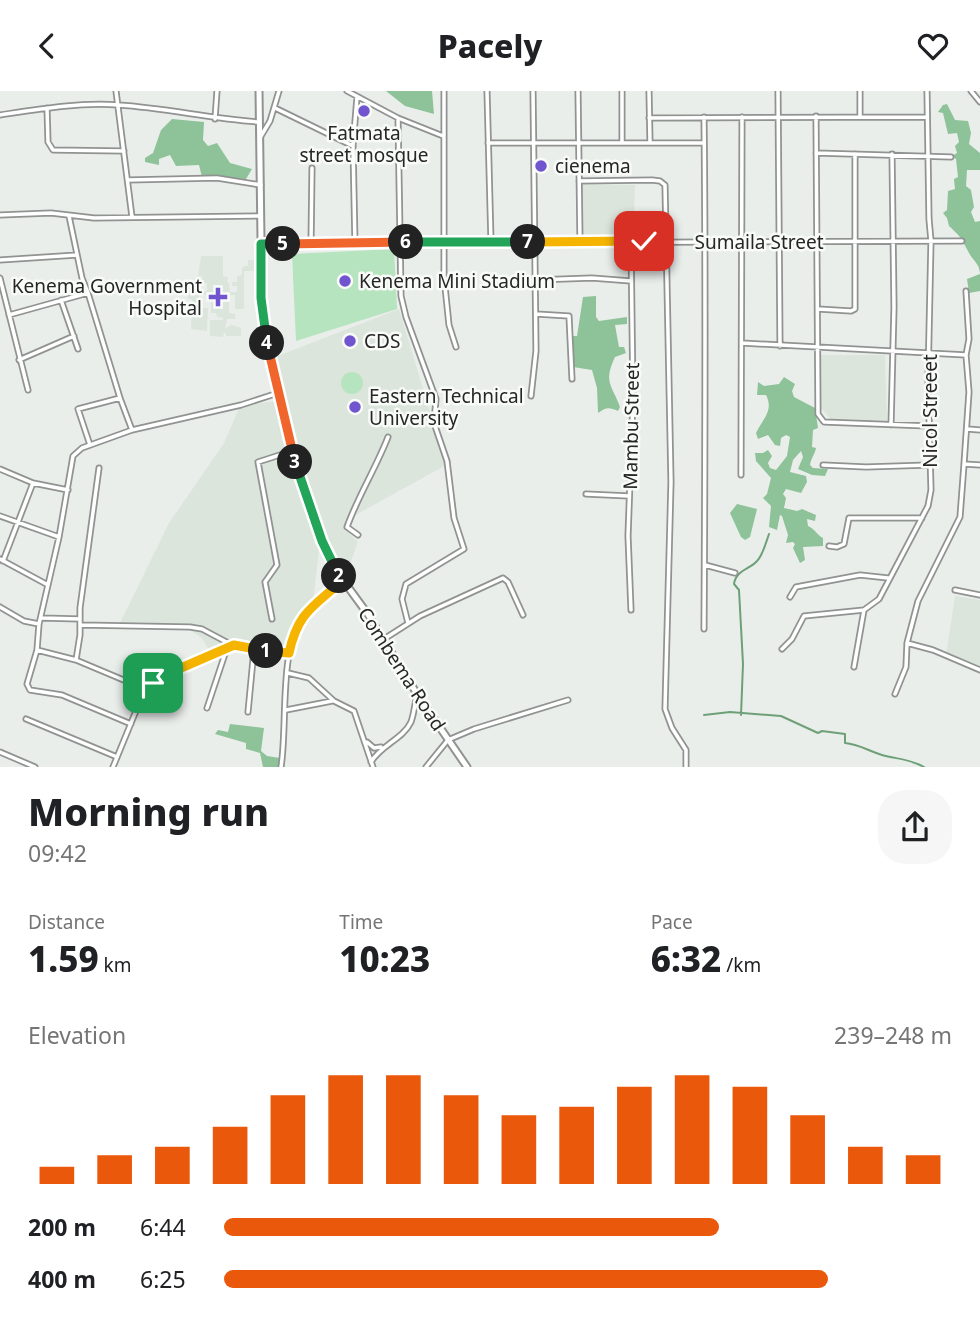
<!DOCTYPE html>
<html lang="en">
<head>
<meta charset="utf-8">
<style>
	:root { --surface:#fff; --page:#f6f6f6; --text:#202124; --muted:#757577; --accent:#ea580c }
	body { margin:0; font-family:"Noto Sans",sans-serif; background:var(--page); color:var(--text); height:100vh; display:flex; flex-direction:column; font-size:26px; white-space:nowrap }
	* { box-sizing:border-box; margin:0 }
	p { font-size:23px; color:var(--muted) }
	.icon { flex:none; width:38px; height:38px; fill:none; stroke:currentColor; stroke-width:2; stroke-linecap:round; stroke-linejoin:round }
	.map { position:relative; height:676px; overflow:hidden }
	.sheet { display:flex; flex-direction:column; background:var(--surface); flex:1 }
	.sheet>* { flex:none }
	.pin { position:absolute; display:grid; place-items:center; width:60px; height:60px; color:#fff; margin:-30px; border-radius:14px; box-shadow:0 4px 10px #0006 }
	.km { position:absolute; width:35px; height:35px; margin:-18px; border-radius:50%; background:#222; color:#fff; font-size:19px; line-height:35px; text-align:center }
	.round { display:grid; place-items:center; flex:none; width:74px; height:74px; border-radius:28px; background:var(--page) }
	.head { display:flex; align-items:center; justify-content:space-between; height:119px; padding:0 28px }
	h1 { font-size:38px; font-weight:800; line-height:52px }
	.metrics { display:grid; grid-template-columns:repeat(3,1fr); gap:10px; height:119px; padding:7px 28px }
	.metrics div { display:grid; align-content:center }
	.metrics b { font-size:35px; font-weight:800 }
	.metrics small { font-size:19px; font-weight:400 }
	.metrics p { font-size:19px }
	.chart { height:196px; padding:14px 28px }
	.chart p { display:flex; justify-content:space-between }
	.chart svg { width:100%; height:126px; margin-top:7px; stroke:var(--accent); stroke-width:6 }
	ul { padding:0 28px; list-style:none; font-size:23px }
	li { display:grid; grid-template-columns:112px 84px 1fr; align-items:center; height:52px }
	li i { height:18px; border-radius:9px; background:var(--accent) }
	header { display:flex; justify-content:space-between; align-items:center; height:91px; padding:0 28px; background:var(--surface); font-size:32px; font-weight:800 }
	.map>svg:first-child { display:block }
</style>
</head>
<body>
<header><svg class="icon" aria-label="back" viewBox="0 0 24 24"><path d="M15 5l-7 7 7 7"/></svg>Pacely<svg class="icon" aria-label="heart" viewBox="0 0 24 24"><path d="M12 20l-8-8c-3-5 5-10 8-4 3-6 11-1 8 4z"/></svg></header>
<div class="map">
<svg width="980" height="676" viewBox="0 0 980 676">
	<rect width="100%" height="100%" fill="#eaeeeb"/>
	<!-- built -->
	<path fill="#dbe5dc" d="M580,93L635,94L633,150H581Z
		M201,165H223V185L228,186L227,191L229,192L230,201H237V195H232V191H237V185L242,184V178L244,175H248V169H254V180H244V218H235V204H229V222L235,223V228H227L225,237L232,234L241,237V245H226V242H224L223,246L210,245V229H223V227L217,226L216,222H211V211L206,210V204H199V212L200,217H208L207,240L191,238L192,208H188V195L195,192V195H199V200H207V192L200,191L202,185H198Z
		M399,218L446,374L352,426L348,441L358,451L348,478L337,485L293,365L270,268Z
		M821,264H885L887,331H833L821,317Z
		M277,310L310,435L319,458L313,512L291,561L250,559L241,553L211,563L202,547L184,535L120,532L169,432L224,352L240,315Z
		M955,505L980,509V576L946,564Z"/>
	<!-- green -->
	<path fill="#b6e4be" d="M394,158L397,218L296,250L292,163Z
		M341 292a11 11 0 1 1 22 0a11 11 0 1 1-22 0Z"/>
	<!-- forest -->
	<path fill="#8ec298" d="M386,0H432L434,23L405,15Z
		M947,13L955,29L968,30L971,42L969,53L980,62V79H967L966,95L971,99L974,116L971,121L975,131L980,130V182C979,172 974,171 969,162C961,147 962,147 949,135L947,127L943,122L947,119L948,100L955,98L954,88L958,86L956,68L952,65L957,62L955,55L959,51L957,42L948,43L943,22L938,21L943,14Z
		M172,28L204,31L203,49L208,55L217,52L230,72L252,78L246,88L202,86L199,74L176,75L170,64L159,68V74L145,71V67L153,62L161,39Z
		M980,183V200L969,202L967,188Z
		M596,205V226L599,230L627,226V233L615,234L619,256H624L626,262L615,266C603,292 612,294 620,316L618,320C609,316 606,316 598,322L597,297L592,279L573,276L572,245H577L583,206Z
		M784,286L795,293L792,300L794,306L815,317L818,337L813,339L812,356L816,357C815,363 811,367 810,374L813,377L828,378L825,385L812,384L798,378L803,366L801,360L793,369L790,381L806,385L807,391L801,402L786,398L783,403L786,407L784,417L797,420L802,418L816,424L815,430L807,428L808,435C815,438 817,444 823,447V455L803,456L805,469L800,472L793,457L795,453L793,451L786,452L788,444L782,425L780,424L777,439L769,436L771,415L763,407L767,403L771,387L756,370L755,362H763L768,359L772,365L768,372L770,377L776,379L787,365L790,346L786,344L781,347L780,355L775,354L768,344L758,348L756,342C763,327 774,320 766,304H757L758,291L764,295L779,293Z
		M737,413L757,418L750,446L745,449L741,446L730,422Z
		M230,633L264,637L261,660L267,665L280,667L278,676H263L260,662L246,658V652L215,643L218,639L228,641Z"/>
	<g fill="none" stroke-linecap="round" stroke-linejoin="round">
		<!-- stream -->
		<path stroke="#6ea078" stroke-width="2" d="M704,624L730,621L781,625L818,642L822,640L845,643V652C859,653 868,660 882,664C896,668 911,668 924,676
			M741,624L743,573L739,499L734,493C736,479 749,479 757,470C763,464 766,451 769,443"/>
		<!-- street casing -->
		<g stroke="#909391" stroke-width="7">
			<path id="street" d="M116,0L132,126
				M347,0L398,27L443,45
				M444,0V186L449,234L456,256
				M487,0L491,151
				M578,0L580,151
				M622,0V51
				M649,0L650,52
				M778,0L780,255
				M971,0L980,11
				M47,17L48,51L53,59L124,60
				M275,17L353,55
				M0,24C39,18 79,11 119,14C166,17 212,28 259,31
				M816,25L818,323L824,331L928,335
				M860,25V0
				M704,26C706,197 705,367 704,538
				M398,27L401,205L406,226L436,308L434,332L447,370L454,427L464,458L406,493L402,508L408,532
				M649,27L927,26
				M215,28L217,0
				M261,45L270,30L279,0
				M488,52H704
				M816,62L951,66
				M128,89L217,87L261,94
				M579,90L652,89L660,90L665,94L671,391L665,618L672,637L686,659V676
				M0,124L51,122L94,127L261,125
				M69,125L82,187L88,202L120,307L132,339
				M261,153L962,150
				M311,153L312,77
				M355,154L353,55L357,6
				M0,169L77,164
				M0,187L28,299
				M535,189L592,187L631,190
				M966,200L969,248L966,264L969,301L964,373L980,374
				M61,209L78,258
				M818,218L851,220L855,218V63
				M536,223L569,225L572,288
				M9,224L88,202
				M742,252L966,264
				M19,269L74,245
				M531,305L536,260L533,0
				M891,334L894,216L892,63
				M968,338L980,339
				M90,354L78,318L120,307
				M823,374L866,376L929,374
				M0,378L33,392L68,399
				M741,384L742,26
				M586,403L629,405
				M0,425L59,446
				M358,444L347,436C358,405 376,377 388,346
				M829,455L837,456L844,453L849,427H922
				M0,468L48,494
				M3,470L33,392
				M705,474L735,482
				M955,499L980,504
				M790,506L796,496L860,484L888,487
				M0,516L24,530L39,533
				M631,519L628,445L633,308L631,151
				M42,527L80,528
				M272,528L265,491L277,474L258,371L292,360
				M81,534L190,536L202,538L232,554
				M384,548L420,525L503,487L508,491L523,524
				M907,552L933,559L980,579
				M782,558L792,548L804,525L864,519L879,508L928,415L931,399L928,288L931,150L929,128L927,0
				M37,559L76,569L145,598
				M76,569L80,544V517L99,377
				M854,576L864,519
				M288,582L309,587L334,610L354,620L373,676
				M895,603L906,576L907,552L918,510L960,426L964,373
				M207,617L227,557
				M286,619L332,610
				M248,621L254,558
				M26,628L117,666
				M131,633L62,604L30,599L27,593L37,559L39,533L59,446L73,365L82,357L132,339L241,314L278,302
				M367,651L374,657L381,656
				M0,661L35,676
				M371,671C381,654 403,648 411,631C414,623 415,612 417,603
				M113,676L145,598L174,580L234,554L289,562
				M281,676C288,633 278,556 305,522C315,509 330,500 342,490
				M426,676L448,649L474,638L568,609"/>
		</g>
		<!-- secondary casing -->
		<g stroke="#909391" stroke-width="9">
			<path id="secondary" d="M259,0L262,222L272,276L297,375L322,450L337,481L367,522L417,603L467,676"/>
		</g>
		<!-- street -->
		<use href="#street" stroke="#fff" stroke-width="3.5"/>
		<!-- secondary -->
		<use href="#secondary" stroke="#fff" stroke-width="5"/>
	</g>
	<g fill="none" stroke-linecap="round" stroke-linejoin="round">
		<!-- split-1 casing -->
		<g stroke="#fff" stroke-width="14">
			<path id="split-1" d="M153,592L174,580L234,554L266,560"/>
		</g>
		<!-- split-2 casing -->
		<g stroke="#fff" stroke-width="14">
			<path id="split-2" d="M266,560L289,562C298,521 313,516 342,490L339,485"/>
		</g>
		<!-- split-3 casing -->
		<g stroke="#fff" stroke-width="14">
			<path id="split-3" d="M295,371L322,450L339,485"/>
		</g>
		<!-- split-4 casing -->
		<g stroke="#fff" stroke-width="14">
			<path id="split-4" d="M267,252L295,371"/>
		</g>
		<!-- split-5 casing -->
		<g stroke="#fff" stroke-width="14">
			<path id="split-5" d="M267,252L261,207V153H283"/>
		</g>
		<!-- split-6 casing -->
		<g stroke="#fff" stroke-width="14">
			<path id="split-6" d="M283,153L406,151"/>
		</g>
		<!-- split-7 casing -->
		<g stroke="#fff" stroke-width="14">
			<path id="split-7" d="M406,151H528"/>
		</g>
		<!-- split-8 casing -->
		<g stroke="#fff" stroke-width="14">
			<path id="split-8" d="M528,151L644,150"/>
		</g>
		<!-- split-1 -->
		<use href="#split-1" stroke="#f5b400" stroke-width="9"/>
		<!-- split-2 -->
		<use href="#split-2" stroke="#f5b400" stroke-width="9"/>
		<!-- split-3 -->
		<use href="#split-3" stroke="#22a559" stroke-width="9"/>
		<!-- split-4 -->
		<use href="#split-4" stroke="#f0652b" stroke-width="9"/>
		<!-- split-5 -->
		<use href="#split-5" stroke="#22a559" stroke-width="9"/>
		<!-- split-6 -->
		<use href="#split-6" stroke="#f0652b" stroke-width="9"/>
		<!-- split-7 -->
		<use href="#split-7" stroke="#22a559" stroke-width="9"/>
		<!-- split-8 -->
		<use href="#split-8" stroke="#f5b400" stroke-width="9"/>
	</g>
	<!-- markers -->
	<g fill="#7155cf" stroke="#f8fbf8" stroke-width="2.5">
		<circle cx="364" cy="20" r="7"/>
		<circle cx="541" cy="75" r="7"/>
		<circle cx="345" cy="190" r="7"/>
		<path d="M214.5 195.5h7v7h7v7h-7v7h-7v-7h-7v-7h7z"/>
		<circle cx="350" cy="250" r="7"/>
		<circle cx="355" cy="316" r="7"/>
	</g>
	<g text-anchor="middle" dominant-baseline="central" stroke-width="5" stroke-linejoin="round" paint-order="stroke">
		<!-- poi labels -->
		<g font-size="19" fill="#252625" stroke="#f8fbf8" text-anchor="start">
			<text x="364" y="42" text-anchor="middle">Fatmata<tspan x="364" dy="22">street mosque</tspan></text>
			<text x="555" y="75">cienema</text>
			<text x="359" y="190">Kenema Mini Stadium</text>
			<text x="202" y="195" text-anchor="end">Kenema Government<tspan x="202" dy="22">Hospital</tspan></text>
			<text x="364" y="250">CDS</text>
			<text x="369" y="305">Eastern Technical<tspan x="369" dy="22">University</tspan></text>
		</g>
		<!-- street labels -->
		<g font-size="19" fill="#252625" stroke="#f8fbf8">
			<text x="759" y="151">Sumaila Street</text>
			<text transform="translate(930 320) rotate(-90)">Nicol Streeet</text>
			<text transform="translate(631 335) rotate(-89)">Mambu Street</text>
			<text transform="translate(402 578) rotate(57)">Combema Road</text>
		</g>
	</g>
</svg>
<div class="pin" style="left:153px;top:592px;background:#1e9e55"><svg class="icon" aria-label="arrive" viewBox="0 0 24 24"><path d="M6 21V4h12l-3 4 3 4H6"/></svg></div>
<div class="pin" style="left:644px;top:150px;background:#d93025"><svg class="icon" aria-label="check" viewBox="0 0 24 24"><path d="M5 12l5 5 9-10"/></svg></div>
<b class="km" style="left:266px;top:560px">1</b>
<b class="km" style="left:339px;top:485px">2</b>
<b class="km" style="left:295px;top:371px">3</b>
<b class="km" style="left:267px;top:252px">4</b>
<b class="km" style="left:283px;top:153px">5</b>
<b class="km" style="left:406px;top:151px">6</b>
<b class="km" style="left:528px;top:151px">7</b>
</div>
<section class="sheet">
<div class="head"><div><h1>Morning run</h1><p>09:42</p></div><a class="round"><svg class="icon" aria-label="share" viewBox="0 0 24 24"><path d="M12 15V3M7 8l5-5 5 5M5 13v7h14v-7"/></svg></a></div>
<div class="metrics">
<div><p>Distance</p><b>1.59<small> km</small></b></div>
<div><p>Time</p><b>10:23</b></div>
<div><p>Pace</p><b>6:32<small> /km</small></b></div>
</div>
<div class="chart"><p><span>Elevation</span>239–248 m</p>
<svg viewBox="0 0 160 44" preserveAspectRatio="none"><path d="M5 44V38M15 44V34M25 44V31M35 44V24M45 44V13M55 44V6M65 44V6M75 44V13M85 44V20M95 44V17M105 44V10M115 44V6M125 44V10M135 44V20M145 44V31M155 44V34"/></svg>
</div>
<ul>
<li><b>200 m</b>6:44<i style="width:68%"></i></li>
<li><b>400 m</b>6:25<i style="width:83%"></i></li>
</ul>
</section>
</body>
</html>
